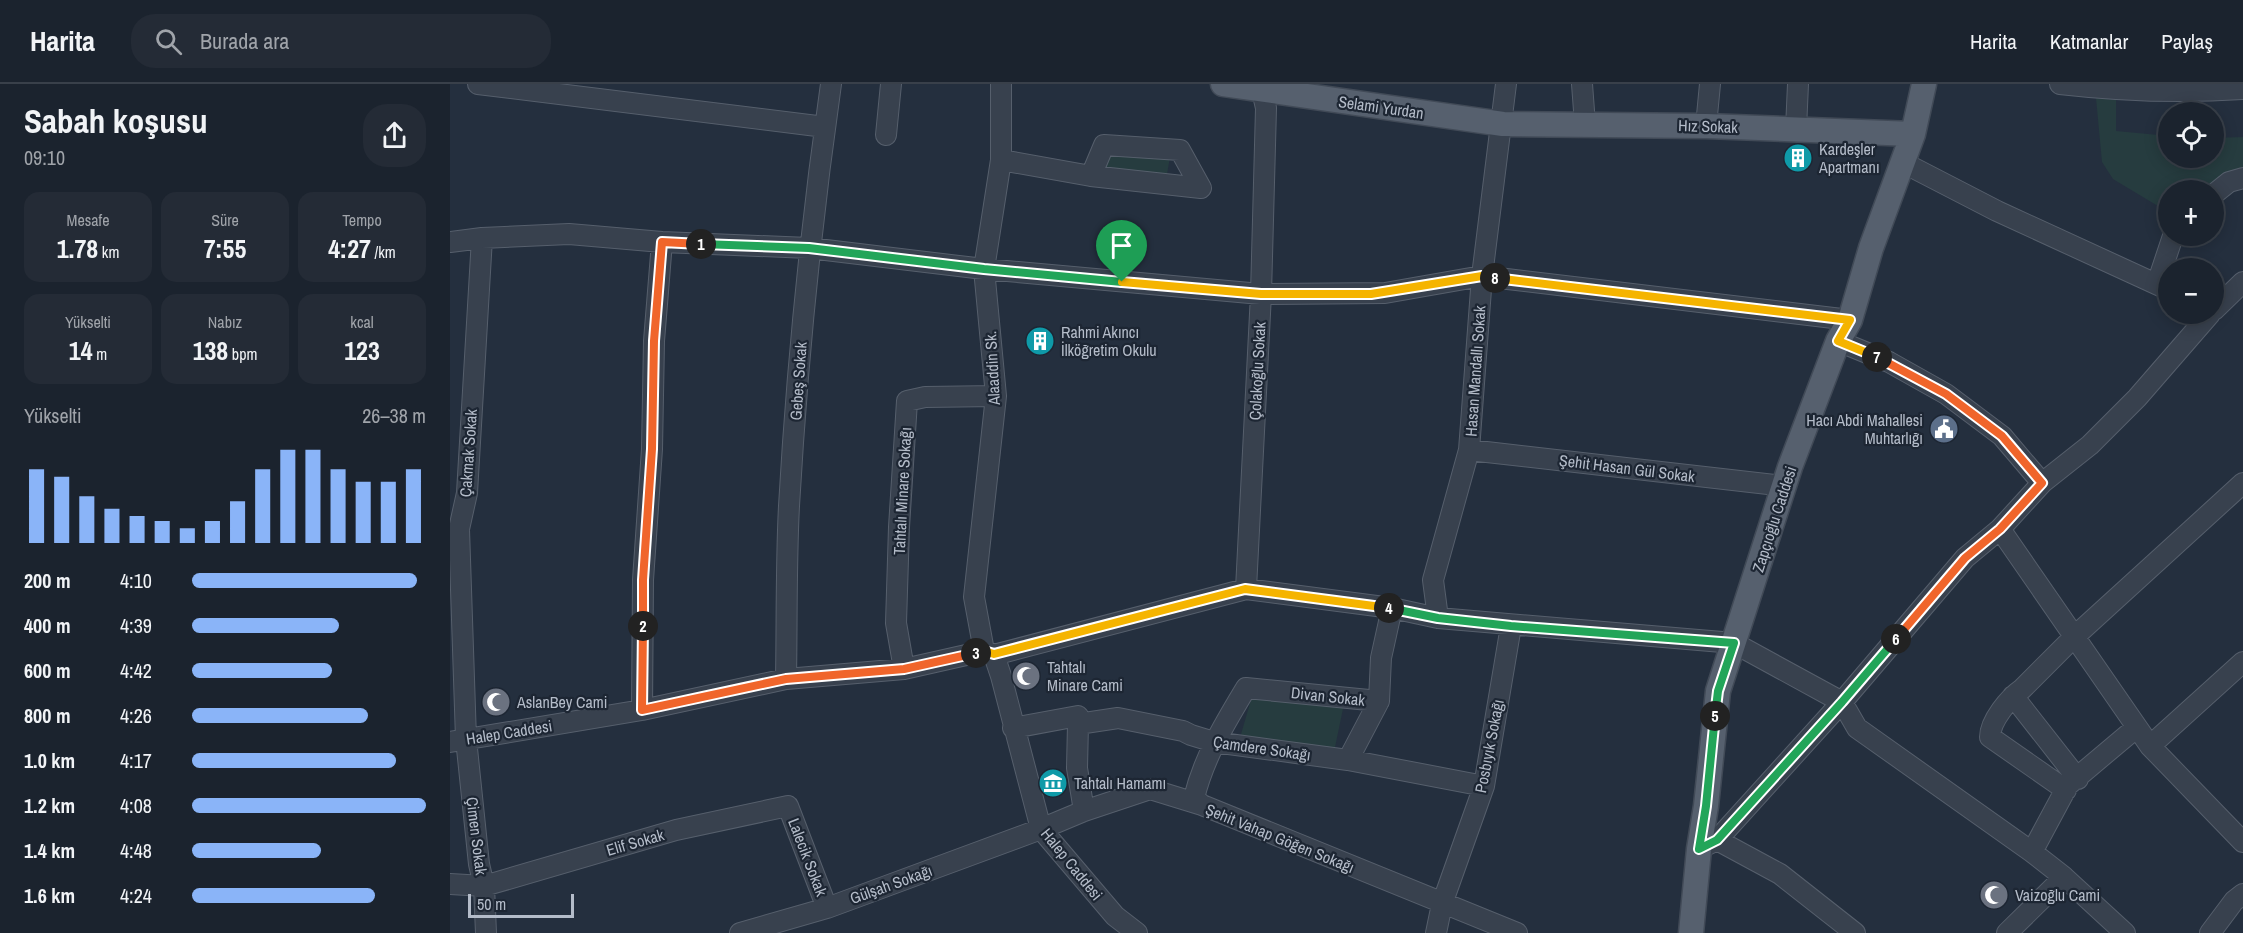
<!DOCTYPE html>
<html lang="tr">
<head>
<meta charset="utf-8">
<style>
	:root { --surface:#1b232e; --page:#242b36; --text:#f1f3f6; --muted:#a0a4aa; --line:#39404a; --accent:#8ab4f8 }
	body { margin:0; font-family:"Archivo Narrow",sans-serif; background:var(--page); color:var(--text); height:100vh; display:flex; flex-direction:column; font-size:22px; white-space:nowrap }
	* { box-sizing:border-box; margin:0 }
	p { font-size:20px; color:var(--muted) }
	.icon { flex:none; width:33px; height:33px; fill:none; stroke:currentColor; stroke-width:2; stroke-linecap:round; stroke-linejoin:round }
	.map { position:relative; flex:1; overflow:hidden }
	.drawer { display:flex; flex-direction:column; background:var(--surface); width:450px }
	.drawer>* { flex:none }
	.buttons { position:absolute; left:1708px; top:18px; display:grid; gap:12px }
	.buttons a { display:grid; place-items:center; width:66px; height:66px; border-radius:50%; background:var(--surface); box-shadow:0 3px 15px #0003,0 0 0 2px var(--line); font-size:30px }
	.scale { position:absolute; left:18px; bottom:15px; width:106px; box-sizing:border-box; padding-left:6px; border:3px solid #b4bcc9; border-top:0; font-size:16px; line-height:21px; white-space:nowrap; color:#b4bcc9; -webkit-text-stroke:4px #1d2633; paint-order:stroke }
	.pin { position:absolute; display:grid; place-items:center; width:51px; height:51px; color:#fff; margin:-62px -26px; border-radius:50% 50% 50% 0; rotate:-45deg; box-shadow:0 0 6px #0007 }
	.pin .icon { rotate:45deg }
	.km { position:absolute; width:30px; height:30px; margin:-15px; border-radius:50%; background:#222; color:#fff; font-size:16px; line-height:30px; text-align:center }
	.round { display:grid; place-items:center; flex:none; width:63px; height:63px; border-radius:24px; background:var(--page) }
	.overview { display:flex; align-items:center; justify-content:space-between; height:102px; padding:0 24px }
	h1 { font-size:33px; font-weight:800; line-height:45px }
	.stats { display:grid; grid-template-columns:repeat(3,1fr); gap:9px; height:102px; padding:6px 24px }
	.stats div { display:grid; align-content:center; border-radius:15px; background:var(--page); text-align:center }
	.stats b { font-size:26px; font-weight:800 }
	.stats small { font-size:16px; font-weight:400 }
	.stats p { font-size:16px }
	.chart { height:168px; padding:12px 24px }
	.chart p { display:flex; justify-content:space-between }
	.chart svg { width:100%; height:108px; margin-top:6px; stroke:var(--accent); stroke-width:6 }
	ul { padding:0 24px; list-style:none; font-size:20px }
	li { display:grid; grid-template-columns:96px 72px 1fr; align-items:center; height:45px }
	li i { height:15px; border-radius:8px; background:var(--accent) }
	header { display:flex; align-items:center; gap:36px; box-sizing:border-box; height:84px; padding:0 30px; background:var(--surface); border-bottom:2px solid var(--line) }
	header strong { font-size:28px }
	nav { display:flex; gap:33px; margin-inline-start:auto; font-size:21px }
	.search { width:420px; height:54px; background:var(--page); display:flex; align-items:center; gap:15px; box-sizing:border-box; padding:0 21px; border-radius:24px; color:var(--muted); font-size:22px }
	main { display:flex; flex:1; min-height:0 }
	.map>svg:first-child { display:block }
</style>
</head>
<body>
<header>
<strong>Harita</strong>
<div class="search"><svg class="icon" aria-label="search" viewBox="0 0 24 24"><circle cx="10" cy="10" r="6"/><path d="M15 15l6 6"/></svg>Burada ara</div>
<nav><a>Harita</a><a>Katmanlar</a><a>Paylaş</a></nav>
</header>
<main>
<section class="drawer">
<div class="overview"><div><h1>Sabah koşusu</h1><p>09:10</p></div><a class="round"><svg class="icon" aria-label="share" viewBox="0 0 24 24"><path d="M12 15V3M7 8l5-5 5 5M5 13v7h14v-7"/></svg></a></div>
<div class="stats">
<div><p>Mesafe</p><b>1.78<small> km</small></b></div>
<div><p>Süre</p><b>7:55</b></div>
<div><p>Tempo</p><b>4:27<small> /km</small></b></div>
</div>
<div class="stats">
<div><p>Yükselti</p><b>14<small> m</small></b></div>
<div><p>Nabız</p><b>138<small> bpm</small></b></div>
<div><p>kcal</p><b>123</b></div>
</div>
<div class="chart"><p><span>Yükselti</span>26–38 m</p>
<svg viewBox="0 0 160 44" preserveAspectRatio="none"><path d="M5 44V14M15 44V17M25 44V25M35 44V30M45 44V33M55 44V35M65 44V38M75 44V35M85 44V27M95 44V14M105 44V6M115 44V6M125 44V14M135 44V19M145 44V19M155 44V14"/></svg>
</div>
<ul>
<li><b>200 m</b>4:10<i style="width:96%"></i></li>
<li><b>400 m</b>4:39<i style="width:63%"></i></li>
<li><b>600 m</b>4:42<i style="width:60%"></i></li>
<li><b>800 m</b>4:26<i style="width:75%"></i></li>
<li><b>1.0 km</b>4:17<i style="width:87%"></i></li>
<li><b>1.2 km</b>4:08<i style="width:100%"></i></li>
<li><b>1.4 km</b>4:48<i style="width:55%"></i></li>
<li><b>1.6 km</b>4:24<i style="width:78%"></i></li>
</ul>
</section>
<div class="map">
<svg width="1793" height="849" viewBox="0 0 1793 849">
	<rect width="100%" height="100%" fill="#242f3e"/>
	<!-- green -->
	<path fill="#263c3f" d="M1646,14L1666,16V47L1719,52V74H1764V54L1793,53V87L1774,93L1752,106H1719V125H1713L1663,95L1652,78Z
		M658,64L720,73L716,96L647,87Z
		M803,609L894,620L884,668L789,657Z"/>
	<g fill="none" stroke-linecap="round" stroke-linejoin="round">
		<!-- minor casing -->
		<g stroke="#565f6c" stroke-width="22">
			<path id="minor" d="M28,0L375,43
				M1132,0L1135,40
				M1610,0C1671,7 1732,9 1793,5
				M1256,42L1260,0
				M1346,45L1348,0
				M436,51L441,0
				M551,76L641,92L654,61L730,66L751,104L641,92
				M1452,78L1547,127L1719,206
				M1764,110L1779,98L1793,94
				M32,154L17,409L9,445L16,655L29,780L34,802L36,849
				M0,158L32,154L119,150L212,158L359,164L534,185L811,210L935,209L1032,192L1400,236
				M1707,200L1723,152
				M1764,226L1793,198
				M1388,257L1439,278L1496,310L1552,352L1592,399
				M1019,366L1334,402
				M1550,445L1700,662L1793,758
				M796,505L811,210L816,24L812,6L819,0
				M988,534L983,496L1019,366L1032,192L1056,0
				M534,567L524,513L546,312L534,185L551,76V0
				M544,571L796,505L942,524L988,534L1284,559L1392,618L1407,644L1582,768L1614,793L1675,849
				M454,585L446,539L449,443L457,317L475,313L546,312
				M336,595C337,537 336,479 339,422C347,281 361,140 381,0
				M1563,612L1628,695
				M192,626L193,496L202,365L204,257L212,158
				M628,640L627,684L634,727
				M563,644L628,632V640L668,634L733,647L741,651L764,658L898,676L1034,702
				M0,658L192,626L336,595L454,585L534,567L544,571L551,592L591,745L665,832L687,849
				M1700,662L1793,578
				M898,676L929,617L931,574L942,524
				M1616,706L1540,653C1540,637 1559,614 1572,605L1624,553L1793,399
				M752,721L744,714C754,673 775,639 796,604L929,617
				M1267,756L1330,790L1405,849
				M1249,765L1267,756L1392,618L1515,474L1550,445L1592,399L1640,361L1687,314L1760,230
				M1582,768L1618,701L1687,643
				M0,800L34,802L226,746L338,722L377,824
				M290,849L377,824L591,745L634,727L700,705L752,721L1067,849
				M986,849L992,820L1034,702L1061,542
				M1557,849L1614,793
				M1760,849L1784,817L1793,810"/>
		</g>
		<!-- major casing -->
		<g stroke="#414a57" stroke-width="27">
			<path id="major" d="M773,0L1053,40L1256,42L1463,50
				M1241,849L1249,765L1256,722L1268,607L1340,383L1388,257L1400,236L1421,164L1463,50L1474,0"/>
		</g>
		<!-- minor -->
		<use href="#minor" stroke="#38414e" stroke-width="20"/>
		<!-- major -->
		<use href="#major" stroke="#56606e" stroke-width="24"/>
	</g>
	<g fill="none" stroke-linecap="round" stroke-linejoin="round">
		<!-- split-1 casing -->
		<g stroke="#fff" stroke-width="12">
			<path id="split-1" d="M251,160L359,164L534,185L672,198"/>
		</g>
		<!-- split-2 casing -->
		<g stroke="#fff" stroke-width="12">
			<path id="split-2" d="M193,542V496L202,365L204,257L212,158L251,160"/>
		</g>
		<!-- split-3 casing -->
		<g stroke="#fff" stroke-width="12">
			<path id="split-3" d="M193,542L192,626L336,595L454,585L526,569"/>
		</g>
		<!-- split-4 casing -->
		<g stroke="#fff" stroke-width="12">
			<path id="split-4" d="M526,569L534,567L544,570L795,505L939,524"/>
		</g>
		<!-- split-5 casing -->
		<g stroke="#fff" stroke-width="12">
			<path id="split-5" d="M939,524L988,534L1061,542L1284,559L1268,607L1265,632"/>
		</g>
		<!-- split-6 casing -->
		<g stroke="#fff" stroke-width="12">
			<path id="split-6" d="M1265,632L1256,722L1249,765L1267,756L1392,618L1446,555"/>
		</g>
		<!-- split-7 casing -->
		<g stroke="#fff" stroke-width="12">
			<path id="split-7" d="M1427,273L1496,310L1552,352L1592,399L1550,445L1515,474L1446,555"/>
		</g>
		<!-- split-8 casing -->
		<g stroke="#fff" stroke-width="12">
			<path id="split-8" d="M1045,194L1400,236L1388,257L1427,273"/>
		</g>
		<!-- split-9 casing -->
		<g stroke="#fff" stroke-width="12">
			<path id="split-9" d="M672,198L811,210H921L1032,192L1045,194"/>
		</g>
		<!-- split-1 -->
		<use href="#split-1" stroke="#22a559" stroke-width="8"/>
		<!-- split-2 -->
		<use href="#split-2" stroke="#f0652b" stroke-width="8"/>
		<!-- split-3 -->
		<use href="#split-3" stroke="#f0652b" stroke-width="8"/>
		<!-- split-4 -->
		<use href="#split-4" stroke="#f5b400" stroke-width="8"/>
		<!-- split-5 -->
		<use href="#split-5" stroke="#22a559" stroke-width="8"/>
		<!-- split-6 -->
		<use href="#split-6" stroke="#22a559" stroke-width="8"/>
		<!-- split-7 -->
		<use href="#split-7" stroke="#f0652b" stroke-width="8"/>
		<!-- split-8 -->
		<use href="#split-8" stroke="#f5b400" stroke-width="8"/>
		<!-- split-9 -->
		<use href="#split-9" stroke="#f5b400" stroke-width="8"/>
	</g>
	<!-- icons -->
	<defs>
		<g id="building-disc" transform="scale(1.5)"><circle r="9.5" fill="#0f9aa8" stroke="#1d2633"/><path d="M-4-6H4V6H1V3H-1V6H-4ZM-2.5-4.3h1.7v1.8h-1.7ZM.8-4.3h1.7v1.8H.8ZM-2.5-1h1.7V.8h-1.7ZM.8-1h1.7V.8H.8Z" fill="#fff"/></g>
		<g id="civic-disc" transform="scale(1.5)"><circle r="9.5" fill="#5c6f8a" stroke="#1d2633"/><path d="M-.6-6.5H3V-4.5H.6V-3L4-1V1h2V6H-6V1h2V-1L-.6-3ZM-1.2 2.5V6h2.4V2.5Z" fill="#fff"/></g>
		<g id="mosque-disc" transform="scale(1.5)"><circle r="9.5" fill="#6b7280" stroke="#1d2633"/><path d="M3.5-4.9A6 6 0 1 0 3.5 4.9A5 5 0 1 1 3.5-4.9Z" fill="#fff"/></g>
		<g id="museum-disc" transform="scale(1.5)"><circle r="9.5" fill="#0f9aa8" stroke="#1d2633"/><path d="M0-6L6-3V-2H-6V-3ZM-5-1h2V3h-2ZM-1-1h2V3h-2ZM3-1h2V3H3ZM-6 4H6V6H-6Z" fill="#fff"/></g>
	</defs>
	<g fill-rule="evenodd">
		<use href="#building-disc" x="1348" y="74"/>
		<use href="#building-disc" x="590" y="257"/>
		<use href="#civic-disc" x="1494" y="345"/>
		<use href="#mosque-disc" x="576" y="592"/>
		<use href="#mosque-disc" x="46" y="618"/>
		<use href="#museum-disc" x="603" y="699"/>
		<use href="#mosque-disc" x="1544" y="811"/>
	</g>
	<g text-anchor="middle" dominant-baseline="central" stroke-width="4.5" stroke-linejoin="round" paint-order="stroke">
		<!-- street labels -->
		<g font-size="16" fill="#b4bcc9" stroke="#1d2633">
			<text transform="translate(931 23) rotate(8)">Selami Yurdan</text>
			<text transform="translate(1258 42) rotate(2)">Hız Sokak</text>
			<text transform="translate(542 284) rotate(-93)">Alaaddin Sk.</text>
			<text transform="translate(807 287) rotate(-87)">Çolakoğlu Sokak</text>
			<text transform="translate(1025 287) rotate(-86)">Hasan Mandallı Sokak</text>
			<text transform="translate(348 297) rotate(-86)">Gebeş Sokak</text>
			<text transform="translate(18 369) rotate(-86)">Çakmak Sokak</text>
			<text transform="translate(1177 384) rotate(7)">Şehit Hasan Gül Sokak</text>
			<text transform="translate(452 407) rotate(-87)">Tahtalı Minare Sokağı</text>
			<text transform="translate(1324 435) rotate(-72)">Zapçıoğlu Caddesi</text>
			<text transform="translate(878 612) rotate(6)">Divan Sokak</text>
			<text transform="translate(59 648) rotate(-9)">Halep Caddesi</text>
			<text transform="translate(1039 662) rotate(-79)">Posbıyık Sokağı</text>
			<text transform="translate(812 664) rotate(8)">Çamdere Sokağı</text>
			<text transform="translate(27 752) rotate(83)">Çimen Sokak</text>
			<text transform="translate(830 754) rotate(22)">Şehit Vahap Göğen Sokağı</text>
			<text transform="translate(185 758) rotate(-16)">Elif Sokak</text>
			<text transform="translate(358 773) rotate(69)">Lalecik Sokak</text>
			<text transform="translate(622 780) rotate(51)">Halep Caddesi</text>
			<text transform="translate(441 800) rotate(-20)">Gülşah Sokağı</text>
		</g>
		<!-- poi labels -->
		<g font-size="16" fill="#b4bcc9" stroke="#1d2633" text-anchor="start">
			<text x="1369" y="65">Kardeşler<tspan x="1369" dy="18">Apartmanı</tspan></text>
			<text x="611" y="248">Rahmi Akıncı<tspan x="611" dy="18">İlköğretim Okulu</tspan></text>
			<text x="1473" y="336" text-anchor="end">Hacı Abdi Mahallesi<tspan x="1473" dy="18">Muhtarlığı</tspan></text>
			<text x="597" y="583">Tahtalı<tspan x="597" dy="18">Minare Cami</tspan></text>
			<text x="67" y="618">AslanBey Cami</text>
			<text x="624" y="699">Tahtalı Hamamı</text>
			<text x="1565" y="811">Vaizoğlu Cami</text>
		</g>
	</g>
</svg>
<div class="buttons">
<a><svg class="icon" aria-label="locate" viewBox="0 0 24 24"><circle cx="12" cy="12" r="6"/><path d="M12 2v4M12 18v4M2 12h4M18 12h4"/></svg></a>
<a>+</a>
<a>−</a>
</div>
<div class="scale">50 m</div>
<div class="pin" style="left:672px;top:198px;background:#1e9e55"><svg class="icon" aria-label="arrive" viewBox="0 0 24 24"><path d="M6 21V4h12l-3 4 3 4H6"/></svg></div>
<b class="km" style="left:251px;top:160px">1</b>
<b class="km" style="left:193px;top:542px">2</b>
<b class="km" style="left:526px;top:569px">3</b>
<b class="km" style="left:939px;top:524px">4</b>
<b class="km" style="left:1265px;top:632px">5</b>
<b class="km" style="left:1446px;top:555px">6</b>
<b class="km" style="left:1427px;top:273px">7</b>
<b class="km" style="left:1045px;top:194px">8</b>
</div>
</main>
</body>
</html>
